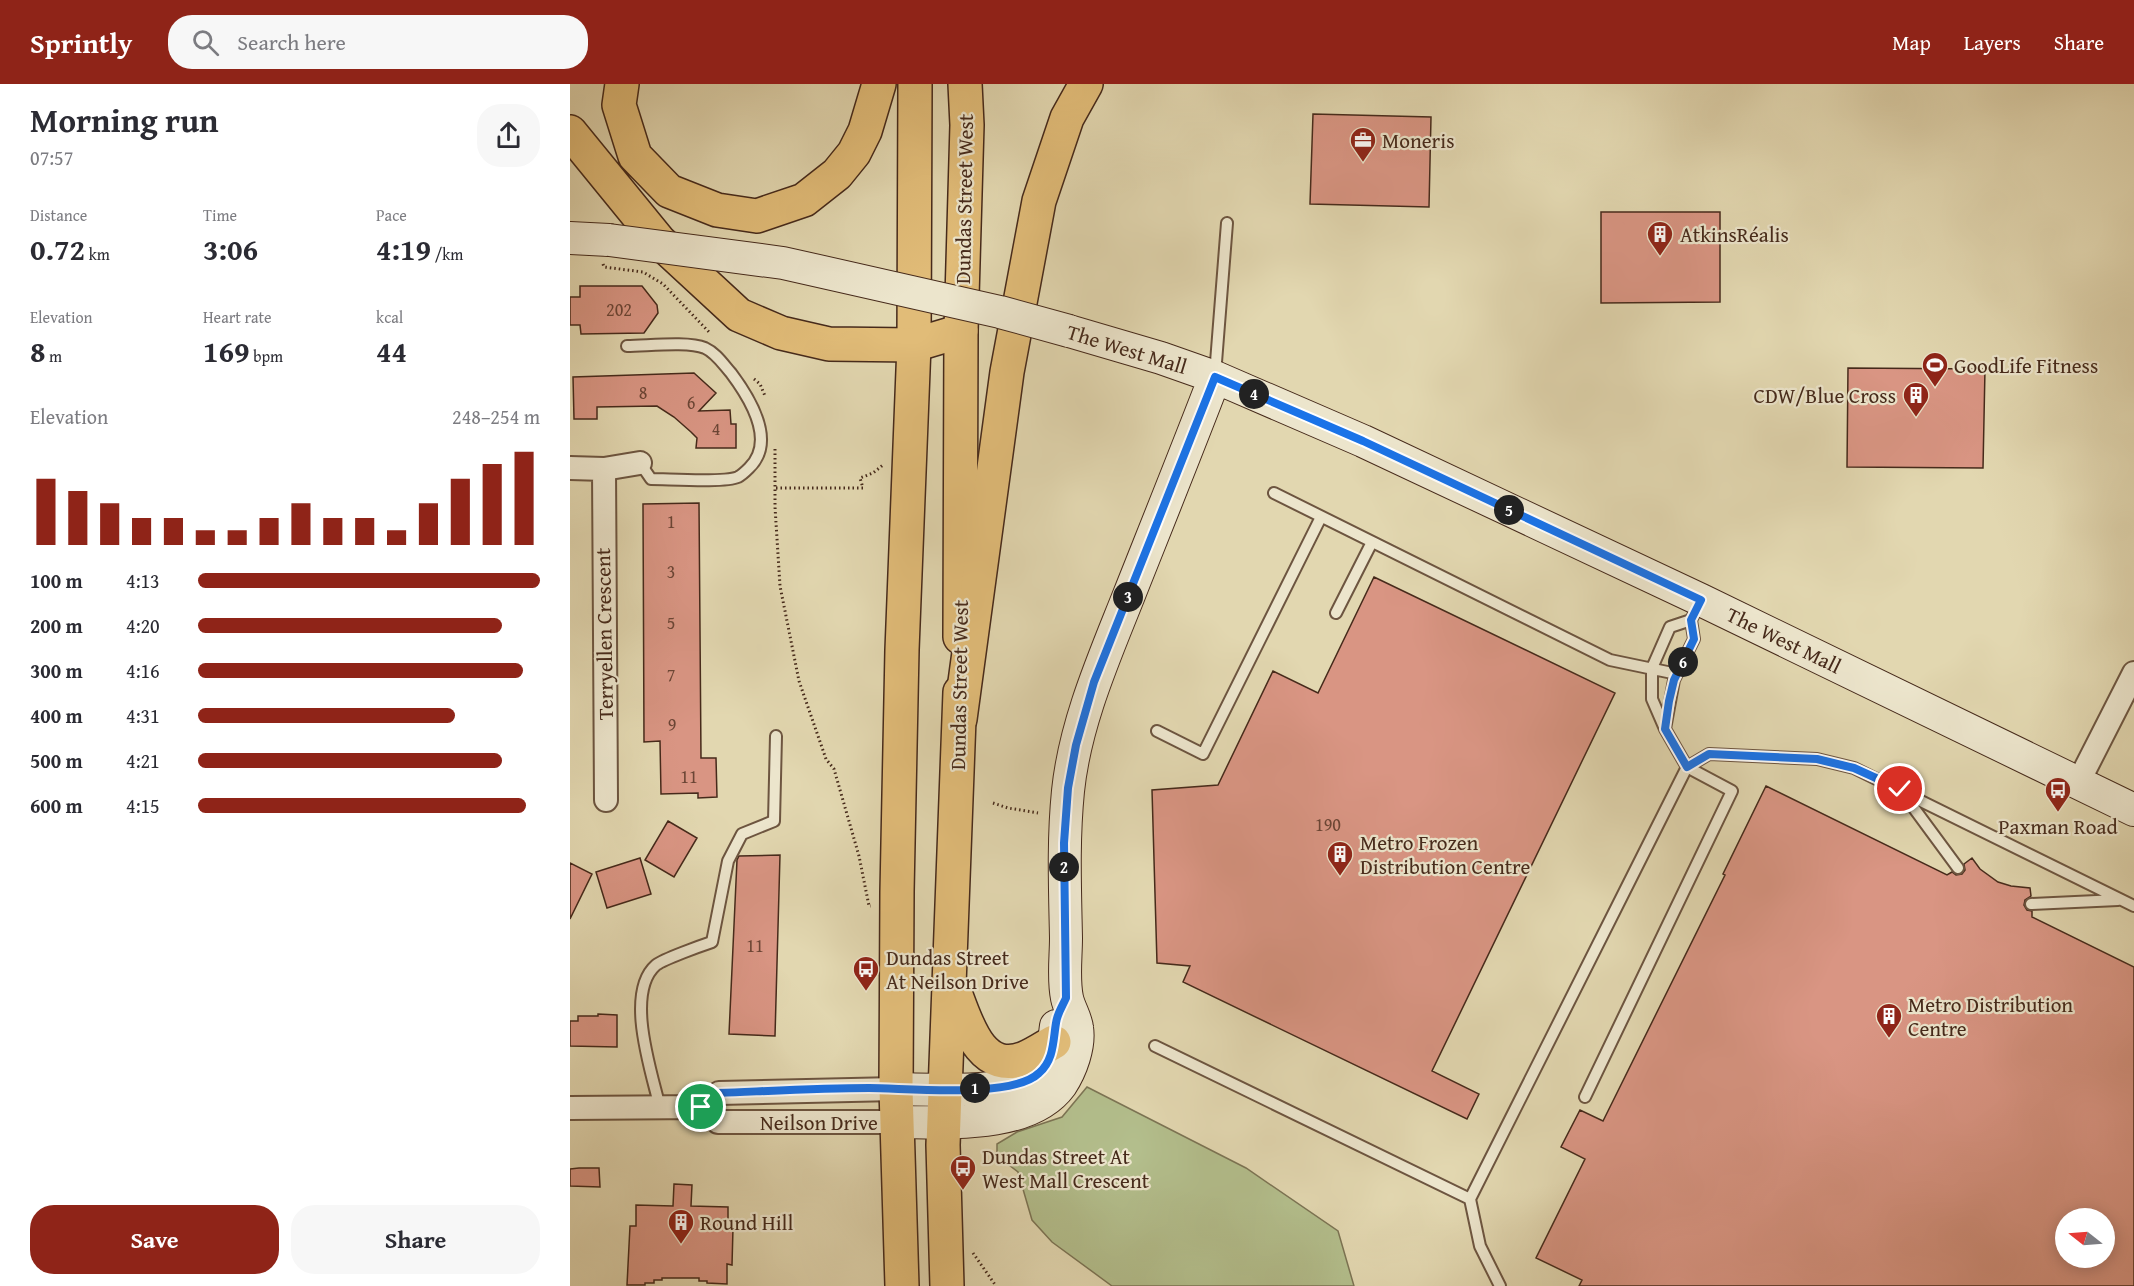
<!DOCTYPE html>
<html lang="en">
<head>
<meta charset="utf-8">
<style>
	:root { --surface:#fff; --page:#f7f7f7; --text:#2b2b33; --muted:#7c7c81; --accent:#8f2418 }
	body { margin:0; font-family:"Gentium Book Plus",serif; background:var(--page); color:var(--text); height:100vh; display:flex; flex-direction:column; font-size:22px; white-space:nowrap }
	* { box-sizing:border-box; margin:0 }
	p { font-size:20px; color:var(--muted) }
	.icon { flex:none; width:33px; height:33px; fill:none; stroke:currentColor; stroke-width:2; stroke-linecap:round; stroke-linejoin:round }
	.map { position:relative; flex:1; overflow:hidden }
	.side { display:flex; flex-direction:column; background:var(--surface); width:570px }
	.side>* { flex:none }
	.needle { width:39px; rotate:287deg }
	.buttons { position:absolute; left:1485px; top:1124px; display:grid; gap:12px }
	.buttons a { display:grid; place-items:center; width:60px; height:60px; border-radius:50%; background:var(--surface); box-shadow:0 3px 15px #0003; font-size:30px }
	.pin { position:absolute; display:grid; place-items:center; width:51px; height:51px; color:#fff; margin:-26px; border:3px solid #fff; border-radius:50%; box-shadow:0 2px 6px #0007 }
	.km { position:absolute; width:30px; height:30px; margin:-15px; border-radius:50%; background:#222; color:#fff; font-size:16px; line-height:30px; text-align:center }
	.round { display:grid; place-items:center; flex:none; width:63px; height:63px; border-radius:24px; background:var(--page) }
	.head { display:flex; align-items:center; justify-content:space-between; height:102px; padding:0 30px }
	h1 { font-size:33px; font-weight:600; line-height:45px }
	.metrics { display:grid; grid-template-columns:repeat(3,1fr); gap:9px; height:102px; padding:6px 30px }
	.metrics div { display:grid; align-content:center }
	.metrics b { font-size:30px; font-weight:600 }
	.metrics small { font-size:16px; font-weight:400 }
	.metrics p { font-size:16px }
	.chart { height:168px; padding:12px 30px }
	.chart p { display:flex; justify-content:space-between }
	.chart svg { width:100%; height:108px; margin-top:6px; stroke:var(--accent); stroke-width:6 }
	.cta { display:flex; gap:12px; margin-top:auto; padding:12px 30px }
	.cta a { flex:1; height:69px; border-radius:24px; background:var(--accent); color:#fff; font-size:24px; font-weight:600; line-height:69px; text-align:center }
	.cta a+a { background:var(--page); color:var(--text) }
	ul { padding:0 30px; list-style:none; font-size:20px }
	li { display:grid; grid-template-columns:96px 72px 1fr; align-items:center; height:45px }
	li i { height:15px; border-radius:8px; background:var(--accent) }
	header { display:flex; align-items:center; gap:36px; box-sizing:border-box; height:84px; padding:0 30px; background:var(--accent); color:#fff }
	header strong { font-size:28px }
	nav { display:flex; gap:33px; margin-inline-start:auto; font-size:21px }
	.search { width:420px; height:54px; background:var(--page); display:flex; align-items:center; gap:15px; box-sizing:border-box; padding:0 21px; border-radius:24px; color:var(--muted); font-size:22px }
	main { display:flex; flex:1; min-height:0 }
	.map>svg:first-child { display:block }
</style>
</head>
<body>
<header>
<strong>Sprintly</strong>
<div class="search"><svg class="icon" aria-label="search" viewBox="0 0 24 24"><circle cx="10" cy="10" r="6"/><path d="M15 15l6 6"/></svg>Search here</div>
<nav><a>Map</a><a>Layers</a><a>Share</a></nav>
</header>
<main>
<section class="side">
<div class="head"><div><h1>Morning run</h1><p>07:57</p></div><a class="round"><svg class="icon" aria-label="share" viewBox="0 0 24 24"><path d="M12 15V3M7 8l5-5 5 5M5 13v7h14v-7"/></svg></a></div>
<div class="metrics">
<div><p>Distance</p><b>0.72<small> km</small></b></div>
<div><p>Time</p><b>3:06</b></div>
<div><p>Pace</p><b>4:19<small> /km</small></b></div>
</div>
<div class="metrics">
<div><p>Elevation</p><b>8<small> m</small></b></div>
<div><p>Heart rate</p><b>169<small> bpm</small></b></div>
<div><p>kcal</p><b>44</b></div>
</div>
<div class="chart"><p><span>Elevation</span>248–254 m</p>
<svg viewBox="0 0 160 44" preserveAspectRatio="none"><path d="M5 44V17M15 44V22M25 44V27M35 44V33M45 44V33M55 44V38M65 44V38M75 44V33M85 44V27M95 44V33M105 44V33M115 44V38M125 44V27M135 44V17M145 44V11M155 44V6"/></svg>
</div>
<ul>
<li><b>100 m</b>4:13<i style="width:100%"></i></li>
<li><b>200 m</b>4:20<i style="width:89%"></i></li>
<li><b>300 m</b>4:16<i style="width:95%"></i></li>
<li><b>400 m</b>4:31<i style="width:75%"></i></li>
<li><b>500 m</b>4:21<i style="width:89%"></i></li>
<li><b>600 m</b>4:15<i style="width:96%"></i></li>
</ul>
<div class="cta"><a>Save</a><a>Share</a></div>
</section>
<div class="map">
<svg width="1564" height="1202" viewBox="0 0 1564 1202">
	<rect width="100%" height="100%" fill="#e2d7b0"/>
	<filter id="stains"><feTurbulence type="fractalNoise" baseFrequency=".00333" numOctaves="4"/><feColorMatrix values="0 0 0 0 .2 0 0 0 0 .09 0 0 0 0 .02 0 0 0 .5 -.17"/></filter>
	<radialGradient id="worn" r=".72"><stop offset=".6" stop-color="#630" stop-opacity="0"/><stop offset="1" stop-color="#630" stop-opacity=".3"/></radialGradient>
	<!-- green -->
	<path fill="#b3be8c" stroke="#7c7454" stroke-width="1.5" d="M517,1003L676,1084L768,1147L784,1202H542L482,1158L462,1136L448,1088L427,1072V1060L447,1048L492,1033Z"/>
	<!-- building -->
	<path fill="#d99583" stroke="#462a1b" stroke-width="1.5" fill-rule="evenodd" d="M743,30L861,33L859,123L740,120Z
		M1031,128H1150V218L1031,219Z
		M10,202H72L87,221L88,229L74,249L11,250L10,241H0V213H10Z
		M1278,284L1415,285L1413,384L1277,383Z
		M124,289L146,309L129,327L160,326L161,340H166V364H126L127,354L121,348L104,333L87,322L27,323V335H4L3,293Z
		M129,419L131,674H146L147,713L128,714V709L91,710L90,657L74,658L73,420Z
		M804,493L1045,609L862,987L909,1010L897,1035L613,898L620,882L587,879L582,706L648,701L703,587L748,609Z
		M1196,702L1377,791L1382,788L1386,791L1392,790L1395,786L1394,780L1402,774L1410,785L1428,798L1441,802L1460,804L1461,812L1455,816L1454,821L1457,826L1462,827V833L1564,883V1202H1009L1012,1196L966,1174L1015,1075L991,1063L1010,1026L1033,1037L1155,791L1153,790ZM1496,1134H1534V1173H1496Z
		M98,737L127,754L104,793L75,776Z
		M210,771L205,952L159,950L167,776L169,772Z
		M70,774L81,810L37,824L26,788Z
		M0,779L22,790L0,835Z
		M28,930L47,931V963L0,962V937H8V932H28Z
		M9,1084H29L30,1103L0,1102V1085Z
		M104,1100L122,1101L121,1122L158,1123V1144H163L162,1181L157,1180V1200L137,1199V1197H129V1194H92V1196H84V1199H75V1201H57L60,1142H66V1121L103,1122Z"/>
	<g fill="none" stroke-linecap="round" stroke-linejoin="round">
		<!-- lane casing -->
		<g stroke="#6d5540" stroke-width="14">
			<path id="lane" d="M57,262C77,262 118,257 135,264C146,269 153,280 161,289C179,313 207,357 179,384C176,387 172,391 168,393C155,399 99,395 81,395L70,379
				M645,291L657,139
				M704,409L1040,576L1107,590
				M766,529L802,458
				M1095,645L1104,596L1124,555L1121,536L1123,532
				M587,647L633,670L751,433
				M1332,708L1388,784
				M1461,820L1548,816
				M585,962L900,1115
				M1015,1013L1162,707L1117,683L1095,645L1082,615V584L1100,543L1121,536
				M90,1024C82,989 54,909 86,881C94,875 130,862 142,858L158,777L172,750L204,737L206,652
				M930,1202L910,1162L900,1115L1117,683L1139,670L1247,675L1284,684L1564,822"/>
		</g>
		<!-- street casing -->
		<g stroke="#6d5540" stroke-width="26">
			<path id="street" d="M0,384L34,385L70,379
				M34,385L36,716
				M1508,699L1564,589
				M131,1023L148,1038H326
				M0,1024L131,1023L149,1009L326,1005"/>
		</g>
		<!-- secondary casing -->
		<g stroke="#462a1b" stroke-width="34">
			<path id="secondary" d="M0,154L39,156
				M499,247L591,274L645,293L793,357L1131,516L1564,726
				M326,1005C361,1005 453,1013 475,983C484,971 484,956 486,942
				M326,1038C375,1038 459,1045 491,1001C501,986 510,962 507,944C506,934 499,924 497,914C493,895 496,873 496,854C495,805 493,757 498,707C505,639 534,574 559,511C588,438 617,366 645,293"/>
		</g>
		<!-- primary casing -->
		<g stroke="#462a1b" stroke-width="36">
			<path id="primary" d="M390,553L391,247L397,41L395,0
				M384,906C396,937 410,992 455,974C465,970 475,963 484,958
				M332,1202L326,1005L327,808L332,566L344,261L345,0
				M377,1202L373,1061L390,608"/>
		</g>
		<!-- highway casing -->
		<g stroke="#462a1b" stroke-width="36">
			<path id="highway" d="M52,0L49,21L65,72L99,107L147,126L187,132L234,116L267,90L284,69L295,47L309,0
				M0,48L89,157L169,231L211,249L259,260L344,261L391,247
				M390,635L437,288L469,117L497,34L516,0"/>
		</g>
		<!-- path -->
		<path stroke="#462a1b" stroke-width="3" stroke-dasharray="1.5 3" stroke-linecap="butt" d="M33,180L34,183L73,188L93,200L140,249
			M184,295L190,300L195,312
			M205,365V423L210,502L229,597L256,675L264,685L289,772L299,822H301
			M206,404H293L290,394L303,389L313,381
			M423,719L438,724L468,729
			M403,1169L426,1202"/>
		<!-- lane -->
		<use href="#lane" stroke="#ece5cc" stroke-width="10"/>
		<!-- street -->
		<use href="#street" stroke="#ece5cc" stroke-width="22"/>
		<!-- secondary -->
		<use href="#secondary" stroke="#ece5cc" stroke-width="32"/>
		<!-- primary -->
		<use href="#primary" stroke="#e1bc78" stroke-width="33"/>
		<!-- highway -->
		<use href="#highway" stroke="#e1bc78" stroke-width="33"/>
		<!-- secondary-bridge casing -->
		<g stroke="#462a1b" stroke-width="34" stroke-linecap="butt">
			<path id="secondary-bridge" d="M39,156L213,179L430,228L499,247"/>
		</g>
		<!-- secondary-bridge -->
		<use href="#secondary-bridge" stroke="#ece5cc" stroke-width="32"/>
	</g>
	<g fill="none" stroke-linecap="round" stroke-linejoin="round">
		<!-- route casing -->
		<g stroke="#fff" stroke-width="12">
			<path id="route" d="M131,1023L149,1009C199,1007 249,1004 299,1004C338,1004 442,1015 469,989C484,976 483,957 486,939C487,930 493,921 496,914L494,759L498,704L506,661L524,598L645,293L793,357L1131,516L1121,536L1124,555L1104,596L1099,617L1095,645L1117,683L1139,670L1247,675L1284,684L1330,705"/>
		</g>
		<!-- route -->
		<use href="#route" stroke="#1a73e8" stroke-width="8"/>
	</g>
	<!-- icons -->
	<defs>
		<g id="office-pin" transform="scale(1.35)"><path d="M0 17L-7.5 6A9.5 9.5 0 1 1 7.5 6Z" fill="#8f2418" stroke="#ece5cc"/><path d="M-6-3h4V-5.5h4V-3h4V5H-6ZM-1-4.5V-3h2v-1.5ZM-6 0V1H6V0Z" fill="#fff"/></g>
		<g id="building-pin" transform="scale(1.35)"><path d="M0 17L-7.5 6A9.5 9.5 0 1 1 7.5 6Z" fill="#8f2418" stroke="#ece5cc"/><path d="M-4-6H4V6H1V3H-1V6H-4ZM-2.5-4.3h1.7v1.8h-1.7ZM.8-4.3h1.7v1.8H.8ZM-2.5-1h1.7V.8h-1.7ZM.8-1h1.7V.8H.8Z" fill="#fff"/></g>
		<g id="stadium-pin" transform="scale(1.35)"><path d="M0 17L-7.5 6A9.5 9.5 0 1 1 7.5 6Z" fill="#8f2418" stroke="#ece5cc"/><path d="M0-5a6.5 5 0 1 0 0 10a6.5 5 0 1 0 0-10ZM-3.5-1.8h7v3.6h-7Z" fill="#fff"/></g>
		<g id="bus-pin" transform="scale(1.35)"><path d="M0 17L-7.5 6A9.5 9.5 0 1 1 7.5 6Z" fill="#8f2418" stroke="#ece5cc"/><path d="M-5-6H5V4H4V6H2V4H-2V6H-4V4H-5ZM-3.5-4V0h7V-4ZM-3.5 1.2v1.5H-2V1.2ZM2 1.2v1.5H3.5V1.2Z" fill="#fff"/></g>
	</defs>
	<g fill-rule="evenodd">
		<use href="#office-pin" x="793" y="56"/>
		<use href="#building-pin" x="1090" y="150"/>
		<use href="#stadium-pin" x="1365" y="281"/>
		<use href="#building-pin" x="1346" y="311"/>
		<use href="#bus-pin" x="1488" y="706"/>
		<use href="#building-pin" x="770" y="770"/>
		<use href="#bus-pin" x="296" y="885"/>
		<use href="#building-pin" x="1319" y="932"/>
		<use href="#bus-pin" x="393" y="1084"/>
		<use href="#building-pin" x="111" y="1138"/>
	</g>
	<g text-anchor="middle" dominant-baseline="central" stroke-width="4.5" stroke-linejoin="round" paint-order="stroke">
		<!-- number labels -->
		<g font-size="18" fill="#6b4535">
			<text x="49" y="225">202</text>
			<text x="73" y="308">8</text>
			<text x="121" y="318">6</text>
			<text x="146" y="344">4</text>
			<text x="101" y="437">1</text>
			<text x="101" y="487">3</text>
			<text x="101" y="538">5</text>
			<text x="101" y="590">7</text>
			<text x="102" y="640">9</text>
			<text x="119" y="692">11</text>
			<text x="758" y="740">190</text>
			<text x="185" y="861">11</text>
		</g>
		<!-- poi labels -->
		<g font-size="21" fill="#462a1b" stroke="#ece5cc" text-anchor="start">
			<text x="812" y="56">Moneris</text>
			<text x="1110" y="150">AtkinsRéalis</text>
			<text x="1384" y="281">GoodLife Fitness</text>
			<text x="1326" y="311" text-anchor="end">CDW/Blue Cross</text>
			<text x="1488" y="742" text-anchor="middle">Paxman Road</text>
			<text x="790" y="758">Metro Frozen<tspan x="790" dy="24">Distribution Centre</tspan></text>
			<text x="316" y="873">Dundas Street<tspan x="316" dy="24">At Neilson Drive</tspan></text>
			<text x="1338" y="920">Metro Distribution<tspan x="1338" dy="24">Centre</tspan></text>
			<text x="412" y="1072">Dundas Street At<tspan x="412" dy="24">West Mall Crescent</tspan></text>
			<text x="130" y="1138">Round Hill</text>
		</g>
		<!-- street labels -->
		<g font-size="21" fill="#462a1b" stroke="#ece5cc">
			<text transform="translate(394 115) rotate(-89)">Dundas Street West</text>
			<text transform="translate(557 265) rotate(17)">The West Mall</text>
			<text transform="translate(34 550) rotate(-91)">Terryellen Crescent</text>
			<text transform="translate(1214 556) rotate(26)">The West Mall</text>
			<text transform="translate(389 601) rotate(-89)">Dundas Street West</text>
			<text x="249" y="1038">Neilson Drive</text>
		</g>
	</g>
	<rect width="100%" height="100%" filter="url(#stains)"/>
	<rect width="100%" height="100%" fill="url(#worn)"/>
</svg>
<div class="buttons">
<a><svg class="needle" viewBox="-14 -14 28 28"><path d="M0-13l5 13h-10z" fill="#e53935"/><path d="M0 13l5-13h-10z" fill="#7c7c81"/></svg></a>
</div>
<div class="pin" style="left:131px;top:1023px;background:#1e9e55"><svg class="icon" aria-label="arrive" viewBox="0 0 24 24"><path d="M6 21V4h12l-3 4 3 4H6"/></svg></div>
<div class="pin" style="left:1330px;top:705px;background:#d93025"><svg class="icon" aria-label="check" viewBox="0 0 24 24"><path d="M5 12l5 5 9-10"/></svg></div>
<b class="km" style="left:405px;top:1004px">1</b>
<b class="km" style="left:494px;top:783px">2</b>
<b class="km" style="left:558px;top:513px">3</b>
<b class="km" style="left:684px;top:310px">4</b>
<b class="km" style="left:939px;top:426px">5</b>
<b class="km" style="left:1113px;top:578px">6</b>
</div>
</main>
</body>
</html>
